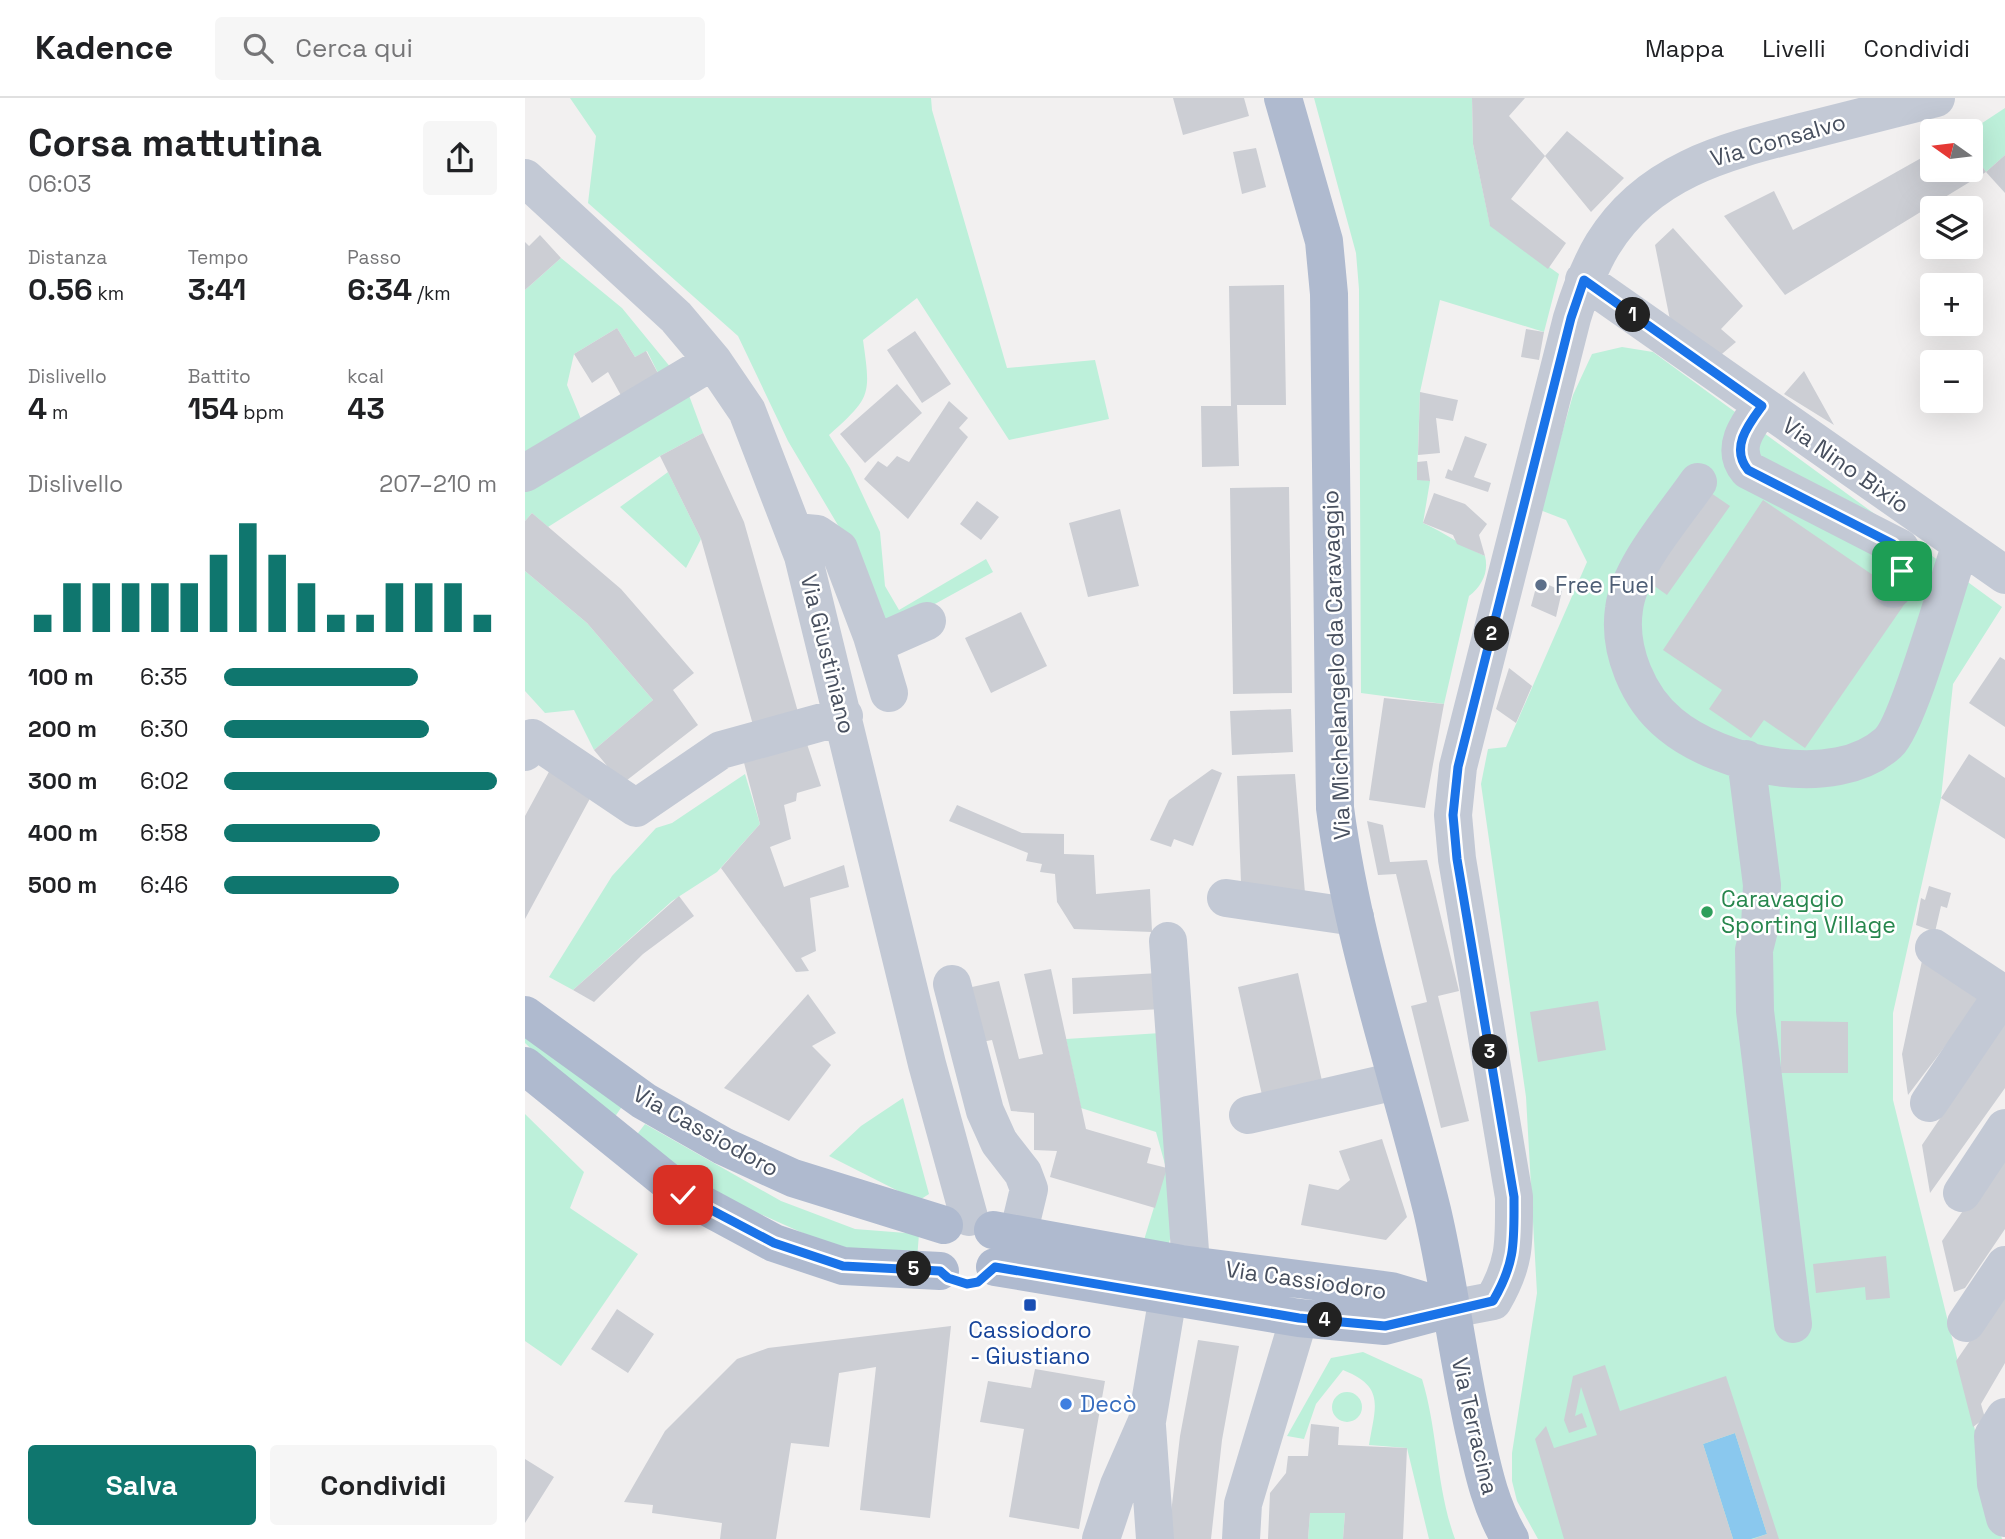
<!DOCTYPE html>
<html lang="it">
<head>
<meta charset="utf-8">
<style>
	:root { --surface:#fff; --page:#f6f6f6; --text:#202124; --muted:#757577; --line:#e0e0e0; --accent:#0f766e }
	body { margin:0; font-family:"Space Grotesk",sans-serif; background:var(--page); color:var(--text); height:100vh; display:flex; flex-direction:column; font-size:26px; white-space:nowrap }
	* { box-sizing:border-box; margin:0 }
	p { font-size:23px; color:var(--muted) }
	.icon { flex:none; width:38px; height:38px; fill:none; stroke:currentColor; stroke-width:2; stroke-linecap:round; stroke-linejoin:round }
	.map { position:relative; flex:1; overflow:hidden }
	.panel { display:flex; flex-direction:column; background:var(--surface); width:525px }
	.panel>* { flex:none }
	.needle { width:46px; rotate:284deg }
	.controls { position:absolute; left:1395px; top:21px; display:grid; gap:14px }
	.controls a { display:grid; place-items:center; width:63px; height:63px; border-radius:7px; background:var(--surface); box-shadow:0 7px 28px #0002; font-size:35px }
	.pin { position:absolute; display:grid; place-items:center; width:60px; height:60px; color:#fff; margin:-30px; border-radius:14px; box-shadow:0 4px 10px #0006 }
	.km { position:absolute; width:35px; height:35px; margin:-18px; border-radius:50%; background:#222; color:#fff; font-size:19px; line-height:35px; text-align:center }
	.round { display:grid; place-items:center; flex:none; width:74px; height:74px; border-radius:7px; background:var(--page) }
	.summary { display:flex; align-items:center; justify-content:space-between; height:119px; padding:0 28px }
	h1 { font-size:38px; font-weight:700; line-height:52px }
	.metrics { display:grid; grid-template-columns:repeat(3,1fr); gap:10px; height:119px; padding:7px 28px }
	.metrics div { display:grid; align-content:center }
	.metrics b { font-size:30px; font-weight:700 }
	.metrics small { font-size:19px; font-weight:400 }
	.metrics p { font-size:19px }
	.chart { height:196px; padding:14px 28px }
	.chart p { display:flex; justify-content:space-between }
	.chart svg { width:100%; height:126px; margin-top:7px; stroke:var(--accent); stroke-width:6 }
	.cta { display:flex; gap:14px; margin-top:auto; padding:14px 28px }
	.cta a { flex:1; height:80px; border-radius:7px; background:var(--accent); color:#fff; font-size:28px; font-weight:700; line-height:80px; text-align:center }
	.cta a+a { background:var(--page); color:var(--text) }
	ul { padding:0 28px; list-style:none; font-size:23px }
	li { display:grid; grid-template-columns:112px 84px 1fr; align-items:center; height:52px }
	li i { height:18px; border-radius:9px; background:var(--accent) }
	header { display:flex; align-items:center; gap:42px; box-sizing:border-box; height:98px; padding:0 35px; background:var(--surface); border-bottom:2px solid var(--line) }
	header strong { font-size:33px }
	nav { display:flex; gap:38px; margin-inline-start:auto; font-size:24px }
	.search { width:490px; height:63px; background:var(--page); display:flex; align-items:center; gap:18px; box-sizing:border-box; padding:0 24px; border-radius:7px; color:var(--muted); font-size:26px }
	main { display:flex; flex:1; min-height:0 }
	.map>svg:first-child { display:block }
</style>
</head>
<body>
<header>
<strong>Kadence</strong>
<div class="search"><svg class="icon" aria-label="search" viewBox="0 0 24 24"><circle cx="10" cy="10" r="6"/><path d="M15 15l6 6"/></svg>Cerca qui</div>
<nav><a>Mappa</a><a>Livelli</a><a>Condividi</a></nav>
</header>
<main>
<section class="panel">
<div class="summary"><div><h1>Corsa mattutina</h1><p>06:03</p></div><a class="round"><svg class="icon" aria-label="share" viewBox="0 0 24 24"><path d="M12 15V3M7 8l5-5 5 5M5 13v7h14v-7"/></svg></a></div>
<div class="metrics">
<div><p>Distanza</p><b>0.56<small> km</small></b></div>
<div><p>Tempo</p><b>3:41</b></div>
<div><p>Passo</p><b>6:34<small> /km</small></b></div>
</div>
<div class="metrics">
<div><p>Dislivello</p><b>4<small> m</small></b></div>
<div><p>Battito</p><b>154<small> bpm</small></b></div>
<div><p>kcal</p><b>43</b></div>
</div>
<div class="chart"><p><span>Dislivello</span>207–210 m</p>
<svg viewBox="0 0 160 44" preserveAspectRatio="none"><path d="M5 44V38M15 44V27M25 44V27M35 44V27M45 44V27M55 44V27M65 44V17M75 44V6M85 44V17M95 44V27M105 44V38M115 44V38M125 44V27M135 44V27M145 44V27M155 44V38"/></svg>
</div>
<ul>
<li><b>100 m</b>6:35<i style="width:71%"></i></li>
<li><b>200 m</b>6:30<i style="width:75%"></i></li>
<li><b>300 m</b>6:02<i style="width:100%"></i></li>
<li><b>400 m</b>6:58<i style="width:57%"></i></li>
<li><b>500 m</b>6:46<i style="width:64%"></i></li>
</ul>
<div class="cta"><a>Salva</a><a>Condividi</a></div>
</section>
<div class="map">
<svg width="1480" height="1441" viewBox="0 0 1480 1441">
	<rect width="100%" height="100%" fill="#f2f0f0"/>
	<!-- green -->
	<path fill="#bdf0da" d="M45,0H406L407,12L482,270L570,262L584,321L484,342L392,200L338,242C346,298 346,299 304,337L325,370L355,434L360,488L374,512L461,461L468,474L359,534L317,434L263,343L213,238L63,105L71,38Z
		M789,0H947L948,46L965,127L1034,176L1019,234L915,202L895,294L892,381L905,383L898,425C921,435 936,448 960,458C964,474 957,488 944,498L919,606L836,595L834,191L831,155Z
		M1480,10V57L1461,74L1446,52L1445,33Z
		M36,160L97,210L151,276L136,281L122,253L110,259L92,230L49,256L42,287L58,326L0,360V192Z
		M1097,249L1128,254L1477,509L1428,586L1416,700L1368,915V1002L1477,1441H1013L992,1403L987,1383V1355L1012,1195L1001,999L956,686L963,651L981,649L1062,464L1041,422L1015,412L1048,297L1067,256Z
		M162,292L178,335L135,358L23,429L7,415L0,423V383Z
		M143,374L176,441L161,470L95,409Z
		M0,473L62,525L128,602L69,652L49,612L20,615L0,593Z
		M220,676L235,726L192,774L147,803L48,892L24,879L87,778L131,730L147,725Z
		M0,932L98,1007L85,1026L0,945Z
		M636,935L653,1115L643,1148L619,1142L641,1070L631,1034L556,1010L541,941Z
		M378,1000L404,1096L393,1103L304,1058L336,1028Z
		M0,1016L59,1074L45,1110L113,1156L36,1268L0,1243Z
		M120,1026L256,1103L330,1131L394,1136L392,1161L318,1153L215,1107L107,1043Z
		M838,1254L897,1281C913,1333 911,1389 930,1441H904L882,1350L844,1347C850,1309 861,1289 818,1272L791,1306L779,1341L762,1338L806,1260Z
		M807 1309a15 15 0 1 1 30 0a15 15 0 1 1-30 0Z
		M785,1415H820L818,1441H783Z"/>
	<!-- water -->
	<path fill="#8ac8ee" d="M1210,1335L1242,1436L1226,1441H1208L1178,1346Z"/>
	<!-- building -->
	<path fill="#ccced4" d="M648,0H719L724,18L658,37Z
		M947,0H1000L984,18L1020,58L986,101L1041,145L1023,171L965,128L948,46Z
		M1042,33L1099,80L1066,114L1020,58Z
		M731,50L741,89L717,96L708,54Z
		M1446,51L1461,74L1260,197L1199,118L1249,93L1268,132L1407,54V72H1446Z
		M1480,57V95L1461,74Z
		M1148,130L1218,208L1196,231L1211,244L1191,261L1145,222L1130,147Z
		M15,137L36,160L0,192V144L4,148Z
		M759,187L761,307H712L714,368L677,369L676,308H706L704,188Z
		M92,230L110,259L121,253L136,281L98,301L83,274L67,285L49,256Z
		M1001,231L1019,234L1014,262L996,259Z
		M390,233L426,286L397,305L362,252Z
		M1279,273L1309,327L1259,296Z
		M372,286L397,315L340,365L315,336Z
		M895,294L933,302L928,323L911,320L915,355L893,357Z
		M424,303L443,320L434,330L443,339L383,421L339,381L353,363L362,369L372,358L384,364Z
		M178,335L219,424L273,614L228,627L176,441L135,358Z
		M940,338L962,346L949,379L966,385L963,394L920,380L923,371L927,373Z
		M902,363L905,383L892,382V364Z
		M764,389L767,595L708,596L705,390Z
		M1183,393L1205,408L1142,497L1121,482Z
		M909,395L940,406L962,426L954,437L960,458L932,446L928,437L898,425Z
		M1238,402L1383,501L1280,650L1239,622L1226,640L1184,611L1197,592L1138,552Z
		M452,403L474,419L456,442L435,426Z
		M595,411L614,488L563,499L544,425Z
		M7,415L96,491L169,575L148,592L173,627L97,686L69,652L128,602L62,525L0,473V423Z
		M1013,482L1037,493L1031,519L1006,508Z
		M496,514L522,568L466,595L440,540Z
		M1475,559L1480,562V629L1444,605Z
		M984,570L1007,588L991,625L971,611Z
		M859,600L919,606L900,710L844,702Z
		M766,611L768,654L707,657L705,613Z
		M282,646L296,688L272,695L271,703L259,707L266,741L245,749L259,789L319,767L324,789L285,800L291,853L276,860L284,873L271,874L196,770L235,726L217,657Z
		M1444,656L1480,680V741L1416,700Z
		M26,670L69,693L0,821V718Z
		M687,671L697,675L668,748L649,741L646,749L625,742L644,702Z
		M770,676L780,795L716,785L712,678Z
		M432,707L497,735L539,736V756L569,757L571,796L625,791L627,834L549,831L532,804L530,776L515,774L517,766L501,763L503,755L424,723Z
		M842,723L858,727L865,764L902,762L934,893L913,898L944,1023L916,1030L886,908L902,904L871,776L853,777Z
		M1404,788L1426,795L1422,810L1416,808L1410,834L1391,827L1396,800L1400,802Z
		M154,798L169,818L118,856L69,904L48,892Z
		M1398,858L1459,897L1383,997L1377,956Z
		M526,871L561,1031L626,1050L622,1065L642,1070L630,1110L525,1079L532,1053L509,1052V1015L486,1013L467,942L451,945L438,891L474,883L494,961L518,956L499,876Z
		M634,875L636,911L548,916L547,880Z
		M773,875L797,983L737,997L713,889Z
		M283,896L311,935L287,948L306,967L264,1023L199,990Z
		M1073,903L1081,952L1013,964L1005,914Z
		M1256,923L1323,924V975H1256Z
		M1480,925V990L1405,1095L1397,1047Z
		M857,1041L882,1119L861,1142L776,1127L784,1086L813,1092L825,1082L814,1053Z
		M1480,1052V1131L1440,1190L1429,1194L1417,1143Z
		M1361,1158L1365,1200L1341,1202L1340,1189L1291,1195L1288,1166Z
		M1480,1192V1265L1456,1306L1460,1320L1448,1329L1431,1263Z
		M92,1211L129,1236L103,1275L66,1251Z
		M426,1228L405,1420L335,1412L351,1269L314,1275L304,1349L266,1345L251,1441H195L197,1425L127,1415L128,1407L99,1404L140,1333L212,1261L243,1250Z
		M673,1242L714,1248L697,1342L686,1441H643L655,1338Z
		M1080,1267L1095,1313L1201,1278L1254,1441H1228L1242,1436L1210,1335L1178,1346L1208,1441H1039L1010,1341L1021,1328L1029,1350L1072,1337L1056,1289L1050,1318L1057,1315L1062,1329L1044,1335L1039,1322L1048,1278Z
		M510,1271L580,1283L554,1431L484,1419L499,1331L455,1324L463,1283L506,1290Z
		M786,1326L814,1329L813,1347L882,1350L878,1441H818L820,1415H785L783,1441H743L745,1395L761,1375L763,1358H783Z
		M0,1361L29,1379L0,1425Z"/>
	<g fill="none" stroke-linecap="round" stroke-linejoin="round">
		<!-- minor -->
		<path stroke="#c3c9d5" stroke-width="38" d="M0,80L151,219L188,263L222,313L278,458L402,966L444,1119
			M1059,182L1480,477
			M1237,308C1223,327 1205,350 1223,372L1375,450C1385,464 1376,477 1368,491
			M0,375L188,263
			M1173,384C1149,419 1104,469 1099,511C1093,552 1113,600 1145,626C1195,668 1310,693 1363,645C1384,626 1423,483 1436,446
			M270,434L292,436L314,451L347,538L364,595
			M350,546L402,523
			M0,654L7,640L111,710L196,652L319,618
			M1221,661L1237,787L1235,828L1229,852L1230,913L1268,1226
			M701,800L830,819
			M643,843L666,1167
			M1409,850L1480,897
			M427,886L460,1013L474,1044L498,1075L504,1091L493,1137
			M1404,1005L1478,896
			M723,1017L871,983
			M1437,1095L1480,1030
			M926,1211L968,1203C991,1164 989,1143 989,1099L932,761L928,717L933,669L1047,220C1055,194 1064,169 1078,146C1124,71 1203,53 1281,33C1324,22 1367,11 1411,0
			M1441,1225L1480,1167
			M1480,1319L1468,1338L1471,1386L1480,1420
			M622,1328L630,1441
			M576,1441L594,1387L622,1323L643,1198
			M716,1441L718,1406L774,1220"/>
		<!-- major -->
		<path stroke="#afbacf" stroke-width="38" d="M758,0L799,143L804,196L810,710C828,847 874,978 907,1112C925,1188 933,1265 951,1341C959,1377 966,1409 985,1441
			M0,917L119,1003L198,1048L268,1080L419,1127
			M0,968L158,1096L249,1145L318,1168L415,1173
			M468,1132L656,1166L866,1193L926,1211
			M470,1169L774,1220L860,1228L924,1211"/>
	</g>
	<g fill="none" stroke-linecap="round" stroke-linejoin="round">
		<!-- route casing -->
		<g stroke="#fff" stroke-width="14">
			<path id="route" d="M158,1097L249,1145L318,1168L415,1173L423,1180L442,1186L453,1184L470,1169L774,1220L860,1228L968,1203C991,1164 989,1143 989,1099L932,761L928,717L933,669L1046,220L1059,182L1237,308C1223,327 1205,350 1223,372L1368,446L1381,460L1377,473"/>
		</g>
		<!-- route -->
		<use href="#route" stroke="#1a73e8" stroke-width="9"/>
	</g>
	<!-- markers -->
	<circle fill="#5c6f8a" stroke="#fff" stroke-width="2.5" cx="1016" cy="487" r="7"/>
	<circle fill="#2e9e5b" stroke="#fff" stroke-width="2.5" cx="1182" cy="814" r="7"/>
	<rect fill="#1a4fb4" stroke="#fff" stroke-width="2.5" x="498" y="1200" width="14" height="14" rx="3.5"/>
	<circle fill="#3f7fe0" stroke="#fff" stroke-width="2.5" cx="541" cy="1306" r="7"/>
	<g text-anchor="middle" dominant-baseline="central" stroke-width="5" stroke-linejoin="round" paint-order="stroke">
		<!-- street labels -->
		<g font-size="23" fill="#474f5e" stroke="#fff">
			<text transform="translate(1253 42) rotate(-16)">Via Consalvo</text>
			<text transform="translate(1321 367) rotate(35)">Via Nino Bixio</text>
			<text transform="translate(303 556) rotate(76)">Via Giustiniano</text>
			<text transform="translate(811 567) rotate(-92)">Via Michelangelo da Caravaggio</text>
			<text transform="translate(181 1033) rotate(29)">Via Cassiodoro</text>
			<text transform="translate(781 1182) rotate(8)">Via Cassiodoro</text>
			<text transform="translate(950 1328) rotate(77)">Via Terracina</text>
		</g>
		<!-- service labels -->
		<g font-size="23" fill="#4e5e75" stroke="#fff" text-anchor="start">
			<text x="1030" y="487">Free Fuel</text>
		</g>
		<!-- leisure labels -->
		<g font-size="23" fill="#27864d" stroke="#fff" text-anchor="start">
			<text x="1196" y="801">Caravaggio<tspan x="1196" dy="26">Sporting Village</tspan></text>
		</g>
		<!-- transit labels -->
		<g font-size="23" fill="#164399" stroke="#fff">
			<text x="505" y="1232">Cassiodoro<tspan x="505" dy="26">- Giustiano</tspan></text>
		</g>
		<!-- shop labels -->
		<g font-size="23" fill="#366cbe" stroke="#fff" text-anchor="start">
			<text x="555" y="1306">Decò</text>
		</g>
	</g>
</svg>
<div class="controls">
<a><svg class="needle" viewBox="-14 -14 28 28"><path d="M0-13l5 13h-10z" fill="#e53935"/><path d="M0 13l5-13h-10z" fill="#757577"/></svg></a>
<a><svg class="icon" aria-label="layers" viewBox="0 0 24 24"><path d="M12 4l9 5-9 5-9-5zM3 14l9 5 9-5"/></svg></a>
<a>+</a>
<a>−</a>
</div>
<div class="pin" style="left:1377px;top:473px;background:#1e9e55"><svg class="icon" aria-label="arrive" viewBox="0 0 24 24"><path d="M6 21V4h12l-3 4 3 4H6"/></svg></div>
<div class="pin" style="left:158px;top:1097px;background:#d93025"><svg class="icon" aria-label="check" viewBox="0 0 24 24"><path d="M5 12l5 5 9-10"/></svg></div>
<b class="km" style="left:1108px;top:217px">1</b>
<b class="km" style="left:967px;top:536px">2</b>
<b class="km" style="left:965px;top:954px">3</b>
<b class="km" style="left:800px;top:1222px">4</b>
<b class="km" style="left:389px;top:1171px">5</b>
</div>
</main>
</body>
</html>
